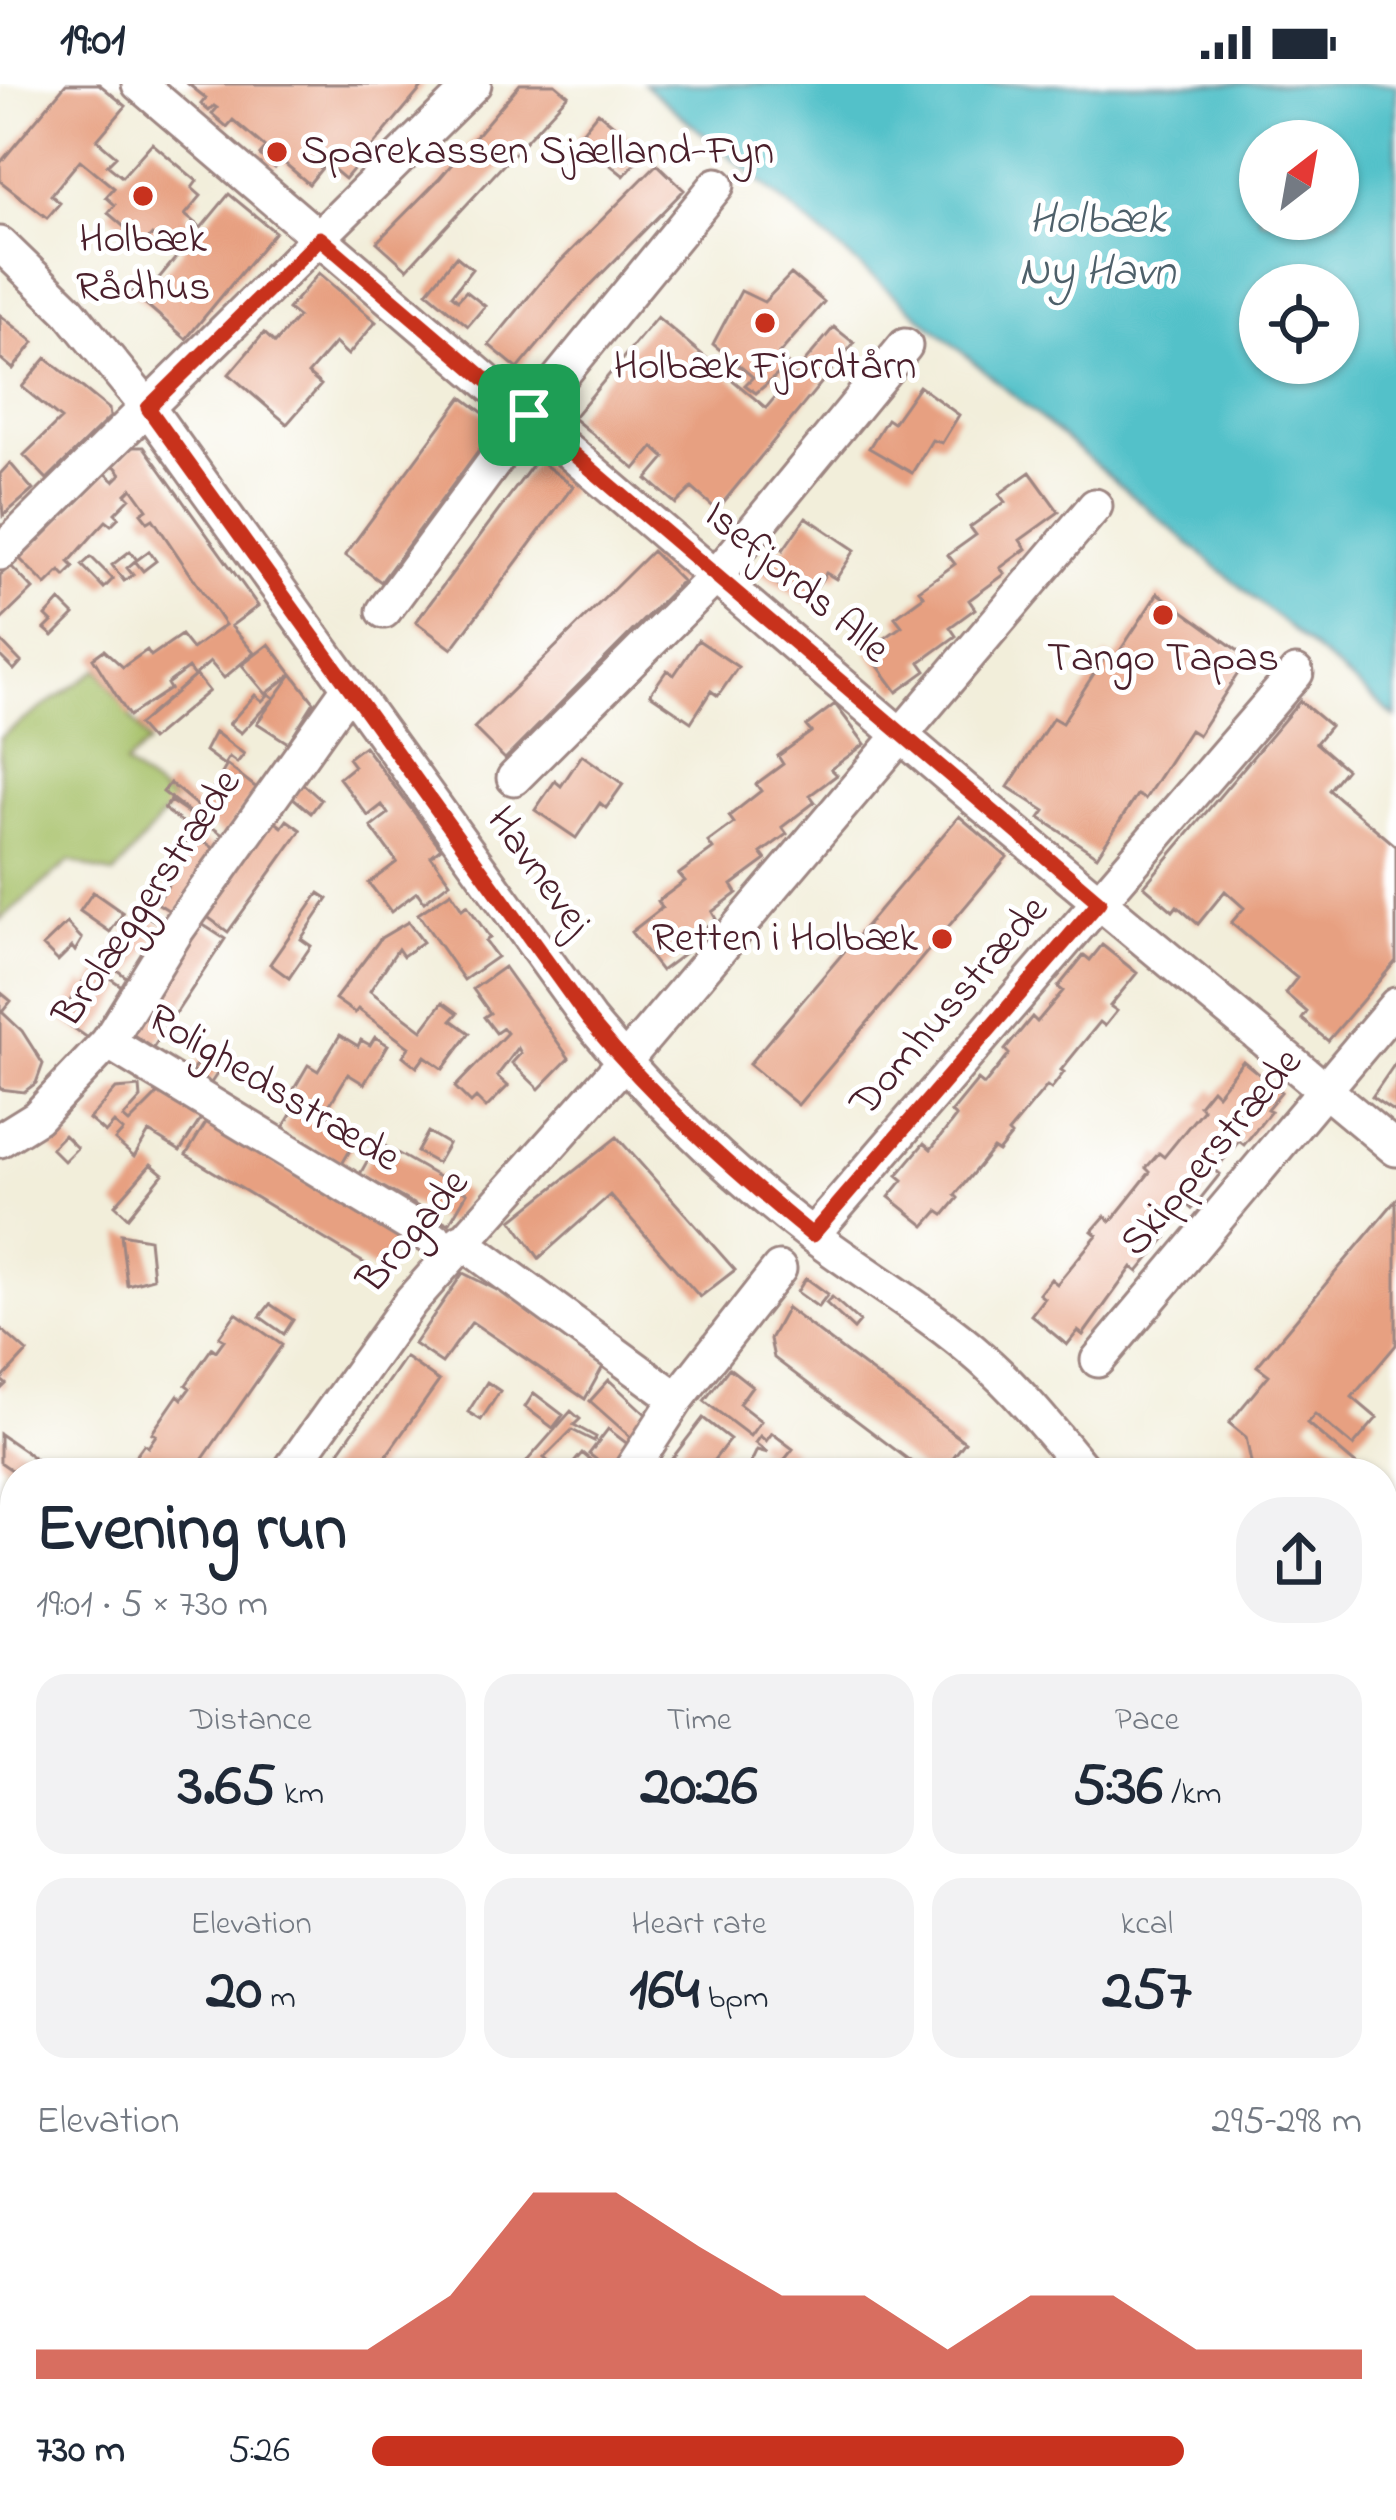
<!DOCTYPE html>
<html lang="en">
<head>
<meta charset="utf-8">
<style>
	:root { --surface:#fff; --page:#f2f2f3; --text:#1f2937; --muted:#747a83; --accent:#c8321e }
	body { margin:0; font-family:"Indie Flower",sans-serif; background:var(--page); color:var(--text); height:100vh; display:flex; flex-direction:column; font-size:45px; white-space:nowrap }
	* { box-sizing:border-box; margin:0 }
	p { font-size:39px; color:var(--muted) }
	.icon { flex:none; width:66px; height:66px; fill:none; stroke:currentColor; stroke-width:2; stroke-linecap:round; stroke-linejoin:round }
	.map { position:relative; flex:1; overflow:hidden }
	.details { position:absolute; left:0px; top:1374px; width:1398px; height:1062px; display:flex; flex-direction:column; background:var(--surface); border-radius:48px 48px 0 0; box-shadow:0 3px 9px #0004 }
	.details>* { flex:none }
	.needle { width:78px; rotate:31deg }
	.buttons { position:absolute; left:1239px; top:36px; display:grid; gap:24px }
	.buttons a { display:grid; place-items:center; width:120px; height:120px; border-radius:50%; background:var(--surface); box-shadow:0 3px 9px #0004; font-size:60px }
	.pin { position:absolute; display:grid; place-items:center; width:102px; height:102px; color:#fff; margin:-51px; border-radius:24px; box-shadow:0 6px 18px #0006 }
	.round { display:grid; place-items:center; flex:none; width:126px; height:126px; border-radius:48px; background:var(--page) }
	.summary { display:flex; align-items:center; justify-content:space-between; height:204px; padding:0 36px }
	h1 { font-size:66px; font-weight:800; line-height:90px }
	.stats { display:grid; grid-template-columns:repeat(3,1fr); gap:18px; height:204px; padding:12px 36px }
	.stats div { display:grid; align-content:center; border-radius:30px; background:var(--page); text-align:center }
	.stats b { font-size:60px; font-weight:800 }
	.stats small { font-size:33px; font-weight:400 }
	.stats p { font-size:33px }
	.chart { height:336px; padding:24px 36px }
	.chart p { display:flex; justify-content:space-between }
	.chart svg { width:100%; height:216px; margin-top:12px; fill:var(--accent); opacity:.7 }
	ul { padding:0 36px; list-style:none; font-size:39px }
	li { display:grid; grid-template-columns:192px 144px 1fr; align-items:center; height:90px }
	li i { height:30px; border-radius:15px; background:var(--accent) }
	.status { display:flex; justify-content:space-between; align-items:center; height:84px; padding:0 60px; background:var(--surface); direction:ltr }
	.status svg { height:33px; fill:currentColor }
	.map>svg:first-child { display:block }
</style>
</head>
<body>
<div class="status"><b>19:01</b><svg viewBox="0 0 49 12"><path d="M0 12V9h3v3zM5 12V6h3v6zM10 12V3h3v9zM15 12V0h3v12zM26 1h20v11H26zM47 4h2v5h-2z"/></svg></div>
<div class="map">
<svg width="1396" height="2436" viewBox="0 0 1396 2436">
	<rect width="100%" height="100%" fill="#fff"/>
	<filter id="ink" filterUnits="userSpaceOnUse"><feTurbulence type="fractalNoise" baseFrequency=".00833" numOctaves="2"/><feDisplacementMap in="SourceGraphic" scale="24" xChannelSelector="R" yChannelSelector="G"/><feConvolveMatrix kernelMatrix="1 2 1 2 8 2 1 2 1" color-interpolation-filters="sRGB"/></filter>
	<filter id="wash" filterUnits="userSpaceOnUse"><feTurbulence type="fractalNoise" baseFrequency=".004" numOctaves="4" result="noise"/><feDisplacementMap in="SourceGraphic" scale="48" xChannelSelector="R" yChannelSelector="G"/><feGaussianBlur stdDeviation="2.7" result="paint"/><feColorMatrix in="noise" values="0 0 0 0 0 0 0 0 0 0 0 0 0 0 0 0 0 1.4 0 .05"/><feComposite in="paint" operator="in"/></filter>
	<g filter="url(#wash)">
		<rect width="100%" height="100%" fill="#f2eeda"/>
		<!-- built -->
		<path fill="#f2d5be" d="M307,2421H628L618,2436H330Z"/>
		<!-- green -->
		<path fill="#a5c066" stroke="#787048" stroke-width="3" d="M98,585L149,659L125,681L174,718L114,791L70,777L0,836V653Z
			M0,2017L15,2021V2217L0,2205Z"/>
		<!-- water -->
		<path fill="#53c1c9" stroke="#4e707a" stroke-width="3" fill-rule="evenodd" d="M644,0H1396V634ZM1260,57H1338V135H1260ZM1260,201H1338V279H1260Z"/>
		<g id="blocks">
			<!-- building -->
			<path fill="#e7a081" d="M66,0H99L126,22L97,56L116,72L107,81L122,93L152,59L197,97L192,104L201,112L185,131L201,144L229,110L275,148L186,255L132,208L146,192L154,200L184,164L168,150L161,159L152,151L144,160L108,129L115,121L106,113L114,104L80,76L51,111L60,119L47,134L0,97V79Z
				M188,0H425L345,95L326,79L309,100L281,76L275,84L260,71L266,64L233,36L227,43L212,30L217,24L214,22L209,27L201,20L206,14Z
				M520,0H555L568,11L407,185L377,158L440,94Z
				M598,28L645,67L624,92L577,54Z
				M657,80L684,106L572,220L518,285L489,261L544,194Z
				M456,172L472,185L452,211L458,216L466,207L485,222L468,242L427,208Z
				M319,189L376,238L348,271L335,259L308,290L321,301L287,340L229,290L264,249L275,259L298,233L288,225Z
				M791,190L824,218L779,270L789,281L756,309L745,301L753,293L713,260L741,207L764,218Z
				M0,231L34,258L13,285L0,274Z
				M657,233L766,324L834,243L854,259L717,426L692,404L676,420L647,395L665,374L653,363L635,385L573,334Z
				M46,274L109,325L110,333L47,395L24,371L61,335L22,303Z
				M919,302L959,331L942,359L932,356L912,389L869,364L887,335L893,339Z
				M462,313L498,340L381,498L345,471Z
				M132,363H144L258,522L231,542L254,569L224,594L210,578L194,592L188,584L167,600L170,605L129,632L93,574L104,566L123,583L147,566L151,572L181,551L192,565L225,541L153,435L148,438L141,429L147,425L132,404L126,410L130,414L115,429L119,433L111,441L106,437L92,452L69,478L74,483L65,492L60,487L46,501L20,475L105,389L114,397L121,390L114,381Z
				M537,375L573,402L452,565L416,538Z
				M10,379L33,406L3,432L0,390Z
				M1030,388L1059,428L1020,456L1026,465L1000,484L1005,490L969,516L975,525L950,543L956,552L920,578L926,587L897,608L867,567L902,542L895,533L924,512L919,506L955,480L948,471L976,451L970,443L1005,418L999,410Z
				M806,433L855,466L836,495L826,489L806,519L759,488L777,460L783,466Z
				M130,467L137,476L149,467L156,477L143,487L135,477L127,484L133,491L124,497L112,481Z
				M652,467L682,497L505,675L474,644Z
				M91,473L113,495L104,504L82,481Z
				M11,482L33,505L0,537V491Z
				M1158,509L1248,574L1198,651L1190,646L1145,715L1137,711L1097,772L1040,734L1045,727L1008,703L1053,634L1062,639L1106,571L1114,576Z
				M60,517L74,531L53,552L45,545L52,538L46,532Z
				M0,556L21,578L14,586L0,572Z
				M698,556L738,583L718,612L711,607L691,638L650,610L667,586L674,591Z
				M269,560L292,590L266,610L242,581Z
				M292,590L314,618L288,659L257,639Z
				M196,591L209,607L151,656L138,641Z
				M269,610L274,614L241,649L229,640L255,611L262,617Z
				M1300,617L1330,642L1316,659L1346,685L1329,706L1396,762V877L1328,957L1302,935L1307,928L1285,909L1297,894L1231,839L1244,824L1225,807L1198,840L1177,822L1173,827L1144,802Z
				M835,620L865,660L831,685L837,691L810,711L815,718L782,743L787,750L761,769L766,776L732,801L737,809L712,828L716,835L684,859L689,866L661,887L631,848L662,824L658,817L685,797L679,790L713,765L708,758L734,739L729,732L761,707L756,700L783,680L778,672L811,648L806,642Z
				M215,648L244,670L237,679L229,673L224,681L205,667Z
				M364,662L441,764L431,772L450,798L424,818L417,808L391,828L369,799L397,778L371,743L388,730L382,721L368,732L339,694L354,682L348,674Z
				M582,671L623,700L606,724L600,719L576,754L535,726L555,697L561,702Z
				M227,681L258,705L224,752L197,732Z
				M170,699L200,724L194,732L163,708Z
				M302,699L321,716L311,729L291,712Z
				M170,717L198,736L191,745L164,725Z
				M959,732L1007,773L798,1021L749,980Z
				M271,735L282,743L287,736L301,746L228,848L202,829Z
				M193,750L218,767L176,831L157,819L185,774L179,768Z
				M93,808L123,829L110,848L80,827Z
				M451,808L462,825L467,821L490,854L485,857L497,873L464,896L418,830Z
				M319,809L328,815L301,855L311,862L289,894L270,880Z
				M140,828L163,842L129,895L106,878Z
				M197,837L225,855L153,964L132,950Z
				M408,838L423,858L403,872L398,865L370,907L422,946L443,918L458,929L452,936L470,949L443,985L425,972L417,983L403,972L409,963L358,925L355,929L335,915L381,854Z
				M67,839L82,855L75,867L72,863L58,877L43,862Z
				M1102,861L1137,889L1110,922L1117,927L1105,942L1100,938L1061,986L1064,988L1051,1005L1047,1002L1008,1049L1011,1052L998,1068L993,1065L955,1111L958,1114L944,1131L938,1127L925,1142L889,1113L903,1096L897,1091L924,1059L931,1065L956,1033L951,1029L978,996L984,1001L1009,970L1005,966L1032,933L1037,938L1063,907L1058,903L1084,871L1090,876Z
				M504,883L569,974L539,1005L512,979L521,969L518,964L497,992L508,1002L486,1024L476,1014L471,1019L455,1003L507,949L503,944L496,949L484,933L490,929L473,905Z
				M98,886L126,905L91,956L59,934L82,898L88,903Z
				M0,908L11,917L2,928L22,947L43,980L36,999L24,1008L0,1005Z
				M340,951L358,962L361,956L370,961L375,953L388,961L364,1000L348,990L324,1030L333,1035L330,1040L356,1056L342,1080L283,1044L293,1027L284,1022L308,981L318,987Z
				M209,962L228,973L211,999L192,987Z
				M1243,977L1281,1008L1267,1025L1271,1027L1244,1061L1239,1057L1215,1086L1220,1090L1192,1125L1185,1119L1161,1150L1166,1154L1138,1188L1132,1183L1083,1251L1078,1247L1067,1261L1031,1231L1044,1214L1039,1210L1051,1195L1057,1200L1097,1151L1092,1147L1105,1132L1111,1137L1150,1088L1146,1084L1159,1069L1164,1073L1203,1025L1199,1021L1212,1005L1217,1010Z
				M1396,978V1029L1372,1013Z
				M140,1003L141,1014L123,1034L129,1039L161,1007L202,1033L180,1067L149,1048L134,1073L115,1056L123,1047L114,1039L105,1049L89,1035L116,1005Z
				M207,1037L400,1154L379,1188L186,1071Z
				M428,1048L448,1060L437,1079L417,1068Z
				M64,1051L77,1064L64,1077L51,1064Z
				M617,1053L735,1186L700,1213L610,1111L539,1174L512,1136Z
				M378,1058L467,1109L449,1140L360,1090Z
				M151,1080L163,1090L128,1133L115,1121Z
				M1396,1116V1261L1352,1313L1377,1334L1353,1362L1315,1330L1307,1339L1366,1389H1253L1246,1353L1229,1339L1269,1291L1257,1282Z
				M121,1150L149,1155L153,1194L127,1201Z
				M463,1189L533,1224L605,1279L585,1315L472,1238L442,1279L414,1260Z
				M806,1194L828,1210L818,1223L797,1208Z
				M832,1213L860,1238L854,1245L826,1219Z
				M270,1220L293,1236L284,1250L260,1233Z
				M787,1224L965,1358L941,1389H926L774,1274L770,1255Z
				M236,1229L282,1261L193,1389H123L144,1360L148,1363L156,1351L152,1349L178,1311L182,1315L190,1304L186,1301L212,1264L216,1267L224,1256L219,1253Z
				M0,1244L27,1268L1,1296L6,1300L0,1306Z
				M405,1273L439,1297L374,1389H324Z
				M729,1284L752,1302L739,1320L761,1337L750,1352L704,1317Z
				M609,1296L652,1336L634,1356L590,1317Z
				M487,1298L500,1307L481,1336L468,1328Z
				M534,1309L563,1331L553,1344L525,1323Z
				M571,1327L580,1335L574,1341L596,1353L594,1357L572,1346L544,1374L552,1381L546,1389L535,1383L525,1389L520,1385Z
				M703,1334L730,1355L704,1389H661Z
				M608,1345L629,1361L610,1386L589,1370Z
				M772,1349L793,1365L781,1380L789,1386L787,1389H746L757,1366L768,1369L755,1359L760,1352L766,1357Z
				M0,1350L56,1389H16L0,1378Z
				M582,1369L606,1389H565Z
				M0,1434L15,1445V1485L0,1475Z
				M0,1575L15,1584V1635L0,1627Z
				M15,1726V1779L0,1770V1748Z
				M1388,1803L1396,1808V1850L1383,1842V1811Z
				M15,1878V1937L0,1929V1905Z
				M1383,1940L1396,1949V1976L1383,1994Z
				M1383,2316L1396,2320V2349L1383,2377Z
				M0,2338L15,2349V2357L1,2376L15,2387V2399L0,2419Z
				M168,2421H203L194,2436Z
				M340,2421H400L390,2436H335L331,2434Z
				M529,2421H604L594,2436H525Z
				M636,2421H682L691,2427L695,2421L718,2436H660Z
				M773,2421H813L804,2436H778L768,2429Z
				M995,2421H1035L1038,2423L1029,2436H985Z
				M1246,2421H1349L1373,2436H1301L1286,2426L1280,2436H1237Z"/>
		</g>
	</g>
	<g filter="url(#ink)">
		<use href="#blocks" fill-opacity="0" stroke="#9e8682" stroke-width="3"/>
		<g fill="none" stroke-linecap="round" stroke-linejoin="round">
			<!-- minor casing -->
			<g stroke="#9e8682" stroke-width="39">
				<path id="minor" d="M139,0L966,707L1396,1065
					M0,160L69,227L148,324L589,936C655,1016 729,1088 812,1151C868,1193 929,1228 982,1275C1021,1309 1053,1350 1086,1389
					M0,469L474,0
					M384,527L529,331L717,101
					M514,694L717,491L905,262
					M108,958L453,1167
					M0,1056L37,1033L108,958L177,846L349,604
					M812,1151L1296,589
					M461,1157L677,1315
					M1098,1276L1396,921
					M288,1389L411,1217L624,978L1095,422
					M629,1389L677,1315L779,1185
					M1383,1518L1396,1497
					M0,1528L15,1537
					M1383,1674L1396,1685
					M0,1867L15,1839
					M0,1980L15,1984
					M0,2243L15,2253
					M1383,2247L1396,2258
					M275,2421L298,2436
					M74,2436L83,2421
					M746,2436L756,2421
					M1061,2436L1071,2421"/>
			</g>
			<!-- minor -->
			<use href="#minor" stroke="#fff" stroke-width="33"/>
		</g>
	</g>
	<g fill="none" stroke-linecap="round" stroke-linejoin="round" filter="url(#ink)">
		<!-- route casing -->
		<g stroke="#fff" stroke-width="24">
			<path id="route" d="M320,154L1099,818L812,1151C731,1085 656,1017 589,936L148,324Z"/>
		</g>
		<!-- route -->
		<use href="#route" stroke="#c8321e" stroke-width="15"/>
	</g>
	<!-- markers -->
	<g fill="#c8321e" stroke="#fff" stroke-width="4.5">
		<circle cx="277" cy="68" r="12"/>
		<circle cx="143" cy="112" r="12"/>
		<circle cx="765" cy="239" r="12"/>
		<circle cx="1163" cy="531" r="12"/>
		<circle cx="942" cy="855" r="12"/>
	</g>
	<g text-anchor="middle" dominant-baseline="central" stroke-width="10" stroke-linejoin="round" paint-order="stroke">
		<!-- poi labels -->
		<g font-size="42" fill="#4a1f2b" stroke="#fff">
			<text x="301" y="68" text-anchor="start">Sparekassen Sjælland-Fyn</text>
			<text x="143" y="156">Holbæk<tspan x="143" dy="48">Rådhus</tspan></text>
			<text x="765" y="283">Holbæk Fjordtårn</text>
			<text x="1163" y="575">Tango Tapas</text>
			<text x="918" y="855" text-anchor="end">Retten i Holbæk</text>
		</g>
		<!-- street labels -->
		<g font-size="42" fill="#4a1f2b" stroke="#fff">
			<text transform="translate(796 499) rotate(40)">Isefjords Alle</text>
			<text transform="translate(538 788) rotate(54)">Havnevej</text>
			<text transform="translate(148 815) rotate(-56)">Brolæggerstræde</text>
			<text transform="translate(950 923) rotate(-49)">Domhusstræde</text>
			<text transform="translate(273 1005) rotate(31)">Rolighedsstræde</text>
			<text transform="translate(1212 1069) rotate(-50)">Skipperstræde</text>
			<text transform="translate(414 1148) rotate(-50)">Brogade</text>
		</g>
		<!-- water labels -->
		<g font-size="45" font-style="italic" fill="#4e606a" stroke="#fff">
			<text x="1097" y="137">Holbæk<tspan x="1097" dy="52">Ny Havn</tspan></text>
		</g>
	</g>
</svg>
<div class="buttons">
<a><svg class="needle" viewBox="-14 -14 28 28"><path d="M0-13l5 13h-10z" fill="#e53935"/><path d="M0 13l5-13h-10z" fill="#747a83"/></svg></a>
<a><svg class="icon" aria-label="locate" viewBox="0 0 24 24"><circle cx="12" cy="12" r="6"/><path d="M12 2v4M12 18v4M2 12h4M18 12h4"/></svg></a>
</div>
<div class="pin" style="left:529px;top:331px;background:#1e9e55"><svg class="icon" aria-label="arrive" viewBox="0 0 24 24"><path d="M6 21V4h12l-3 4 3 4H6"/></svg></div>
<section class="details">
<div class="summary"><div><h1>Evening run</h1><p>19:01 · 5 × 730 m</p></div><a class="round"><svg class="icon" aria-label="share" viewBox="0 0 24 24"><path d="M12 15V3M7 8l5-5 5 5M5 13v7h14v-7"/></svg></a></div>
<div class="stats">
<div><p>Distance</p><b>3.65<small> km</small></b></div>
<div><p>Time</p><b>20:26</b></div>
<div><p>Pace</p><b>5:36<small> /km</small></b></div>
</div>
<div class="stats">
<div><p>Elevation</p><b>20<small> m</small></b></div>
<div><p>Heart rate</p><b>164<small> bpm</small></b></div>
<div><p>kcal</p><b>257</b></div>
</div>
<div class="chart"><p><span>Elevation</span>295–298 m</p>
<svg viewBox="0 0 160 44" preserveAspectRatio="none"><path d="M0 44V38L10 38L20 38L30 38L40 38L50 27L60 6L70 6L80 17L90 27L100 27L110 38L120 27L130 27L140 38L150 38L160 38V44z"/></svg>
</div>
<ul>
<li><b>730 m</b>5:26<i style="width:82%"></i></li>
</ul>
</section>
</div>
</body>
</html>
